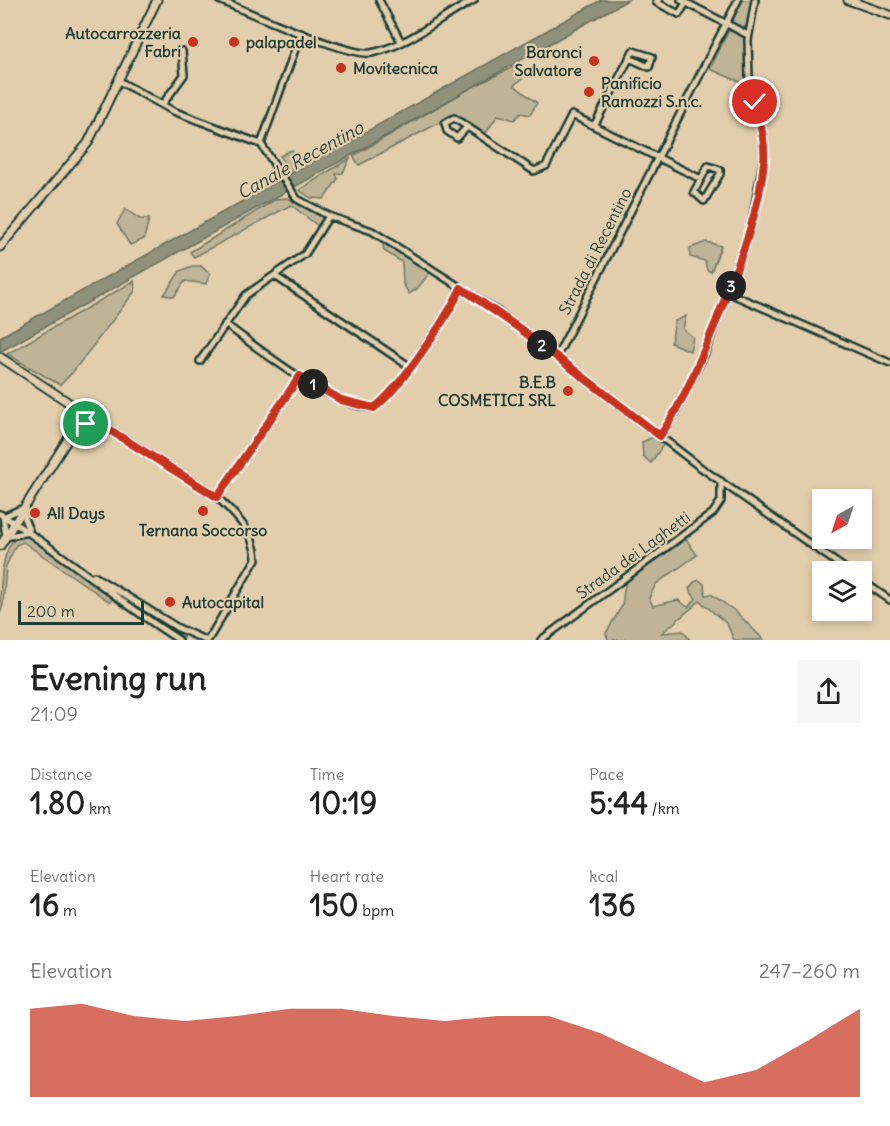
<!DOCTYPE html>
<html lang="en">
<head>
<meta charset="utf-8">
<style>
	:root { --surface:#fff; --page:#f6f6f6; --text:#222; --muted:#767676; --accent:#c8321e }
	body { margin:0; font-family:Delius,sans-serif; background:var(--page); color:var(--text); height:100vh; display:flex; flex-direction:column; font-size:22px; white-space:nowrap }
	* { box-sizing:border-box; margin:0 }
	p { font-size:20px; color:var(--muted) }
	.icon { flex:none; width:33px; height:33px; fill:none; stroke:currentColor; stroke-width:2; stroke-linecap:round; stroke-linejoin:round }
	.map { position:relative; height:640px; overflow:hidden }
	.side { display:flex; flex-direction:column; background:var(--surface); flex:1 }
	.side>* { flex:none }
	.needle { width:39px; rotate:219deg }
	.buttons { position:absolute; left:812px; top:489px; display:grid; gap:12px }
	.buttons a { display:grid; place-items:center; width:60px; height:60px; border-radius:0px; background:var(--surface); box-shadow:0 3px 9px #0003; font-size:30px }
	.scale { position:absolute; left:18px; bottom:15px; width:126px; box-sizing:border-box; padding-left:6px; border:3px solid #1f3d34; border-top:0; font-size:16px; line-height:21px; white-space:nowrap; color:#1f3d34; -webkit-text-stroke:4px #e2ceac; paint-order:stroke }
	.pin { position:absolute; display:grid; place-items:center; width:51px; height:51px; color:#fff; margin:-26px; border:3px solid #fff; border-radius:50%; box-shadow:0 2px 6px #0007 }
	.km { position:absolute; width:30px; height:30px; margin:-15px; border-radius:50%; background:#222; color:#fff; font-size:16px; line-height:30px; text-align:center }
	.round { display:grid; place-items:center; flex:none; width:63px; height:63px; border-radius:0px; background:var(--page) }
	.headline { display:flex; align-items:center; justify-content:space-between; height:102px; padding:0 30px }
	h1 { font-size:33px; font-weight:700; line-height:45px }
	.metrics { display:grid; grid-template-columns:repeat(3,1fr); gap:9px; height:102px; padding:6px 30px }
	.metrics div { display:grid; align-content:center }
	.metrics b { font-size:30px; font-weight:700 }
	.metrics small { font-size:16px; font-weight:400 }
	.metrics p { font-size:16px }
	.chart { height:168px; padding:12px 30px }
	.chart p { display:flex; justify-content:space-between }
	.chart svg { width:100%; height:108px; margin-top:6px; fill:var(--accent); opacity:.7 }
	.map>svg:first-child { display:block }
</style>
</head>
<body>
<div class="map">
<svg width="890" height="640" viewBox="0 0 890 640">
	<rect width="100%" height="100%" fill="#e2ceac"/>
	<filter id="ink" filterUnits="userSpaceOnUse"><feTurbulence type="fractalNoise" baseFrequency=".0167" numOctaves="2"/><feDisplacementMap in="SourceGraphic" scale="12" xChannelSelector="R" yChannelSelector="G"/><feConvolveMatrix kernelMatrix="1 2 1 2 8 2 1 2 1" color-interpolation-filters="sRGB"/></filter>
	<g filter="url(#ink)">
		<!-- green -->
		<path fill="#bfb496" stroke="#6f7865" stroke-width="1.5" d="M743,0H754L747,24L745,27L737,28L732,22Z
			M729,30L745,38L747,76L745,84L710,69Z
			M515,66L522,79L514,85L537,103L530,115L521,113L514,120L498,115L484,136L454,115L359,165L353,156L469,89Z
			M291,150L303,161L292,168L295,170L289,174L280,156Z
			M350,158L343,173L336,174L338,179L324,199L311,198L299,190Z
			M287,198L324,216L318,226L291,205L194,257L190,252L276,199Z
			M125,209L140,219H149L144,239L130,245L117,224Z
			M382,240L431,271L417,289L409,294L403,284L402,262L384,251Z
			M706,242L721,246L711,272L707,270L705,261L690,257V248Z
			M192,266H201L210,274L206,284L185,281L174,297L164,295L180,271Z
			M134,281L135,291L72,373L60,385L7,354Z
			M686,316L683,329L693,337L690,351L671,343L675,321Z
			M653,437L663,445L651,463L643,456L642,442Z
			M22,535L29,537L114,597L110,602L23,542L16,545L6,566L3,605L0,614C0,590 0,541 22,535Z
			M686,539L697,555L656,584L649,598L653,606L678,600L688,607L696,599L689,589L694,582L699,580L704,584L705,595L711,594L735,611L764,640H734L727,624L700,601L662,633L683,631L690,640H608L606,633L622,606L625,583Z"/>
		<!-- water -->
		<path fill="#90917a" stroke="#636f5e" stroke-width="1.5" d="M601,0H628L0,352V337Z"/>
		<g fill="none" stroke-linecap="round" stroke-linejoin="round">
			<!-- minor casing -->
			<g stroke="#1f3d34" stroke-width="10">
				<path id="minor" d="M219,0C246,11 349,57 371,53C405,47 444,16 474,0
					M379,0L401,42
					M659,0L656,2L679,14L686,3
					M681,0L748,35
					M119,81L173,111L261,144L297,199L329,216L372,231L497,311L700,467L850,572
					M162,105L184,75L182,51
					M594,126L633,51L652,57L649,67L629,58
					M467,127L457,138L447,131L445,123L454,118L534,171L546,166L572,115L701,179
					M261,144L301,33
					M708,166L720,170V174L704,201L694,192Z
					M275,276L409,366
					M729,293L890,363
					M225,324C261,350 330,407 374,408C399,390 447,317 461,288
					M557,356L738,0
					M200,361L246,295L305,254L329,216
					M101,424L217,497L300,376
					M660,436L676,412L705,353L750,232L764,156L763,137L749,78L748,40L755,0
					M25,507V521L29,530
					M0,514C62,552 117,601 179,640
					M3,516L6,537L28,532
					M5,516L23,508
					M94,576L178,628L205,640
					M861,580L890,600
					M208,640L256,559C255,533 235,514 217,497
					M541,640L713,513L721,501V481"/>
			</g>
			<!-- major casing -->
			<g stroke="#1f3d34" stroke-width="11">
				<path id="major" d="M848,0L890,15
					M0,247L88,143L157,0
					M0,357L101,424
					M69,405L73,410L75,428
					M0,546L84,414"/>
			</g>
			<!-- minor -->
			<use href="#minor" stroke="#e2ceac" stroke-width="5"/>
			<!-- major -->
			<use href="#major" stroke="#e2ceac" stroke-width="7"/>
		</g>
	</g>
	<g fill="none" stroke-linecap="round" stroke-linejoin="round" filter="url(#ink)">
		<!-- route casing -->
		<g stroke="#fff" stroke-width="12">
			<path id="route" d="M86,424H100L217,497L300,376L341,400L374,408C399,390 447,318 461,288L519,328L660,436C685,400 699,362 716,322C736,270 759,217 764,161C766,141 759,121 755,102"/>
		</g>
		<!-- route -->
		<use href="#route" stroke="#c8321e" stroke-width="8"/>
	</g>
	<!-- markers -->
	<g fill="#c8321e" stroke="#e2ceac" stroke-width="2">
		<circle cx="193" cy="42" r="6"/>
		<circle cx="234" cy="42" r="6"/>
		<circle cx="594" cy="61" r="6"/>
		<circle cx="341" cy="68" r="6"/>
		<circle cx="589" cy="92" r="6"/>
		<circle cx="568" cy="391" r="6"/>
		<circle cx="203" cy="511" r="6"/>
		<circle cx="35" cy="513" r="6"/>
		<circle cx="170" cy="602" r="6"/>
	</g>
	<g text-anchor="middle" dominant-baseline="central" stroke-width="4.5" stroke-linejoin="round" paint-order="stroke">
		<!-- poi labels -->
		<g font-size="16" font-weight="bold" fill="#1f3d34" stroke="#e2ceac" text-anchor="start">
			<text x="181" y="33" text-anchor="end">Autocarrozzeria<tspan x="181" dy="18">Fabri</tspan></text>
			<text x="246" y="42">palapadel</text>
			<text x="582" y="52" text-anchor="end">Baronci<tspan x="582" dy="18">Salvatore</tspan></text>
			<text x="353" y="68">Movitecnica</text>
			<text x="601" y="83">Panificio<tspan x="601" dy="18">Ramozzi S.n.c.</tspan></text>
			<text x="556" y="382" text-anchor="end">B.E.B<tspan x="556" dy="18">COSMETICI SRL</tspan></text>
			<text x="47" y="513">All Days</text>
			<text x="203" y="530" text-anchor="middle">Ternana Soccorso</text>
			<text x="182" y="602">Autocapital</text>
		</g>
		<!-- street labels -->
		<g font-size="16" fill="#1f3d34" stroke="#e2ceac">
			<text transform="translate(595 251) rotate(-63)">Strada di Recentino</text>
			<text transform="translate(633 555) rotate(-36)">Strada dei Laghetti</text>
		</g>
		<!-- water labels -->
		<g font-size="18" font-style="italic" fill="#2a453b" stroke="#e2ceac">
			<text transform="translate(300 160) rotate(-29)">Canale Recentino</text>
		</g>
	</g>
</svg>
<div class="buttons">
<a><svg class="needle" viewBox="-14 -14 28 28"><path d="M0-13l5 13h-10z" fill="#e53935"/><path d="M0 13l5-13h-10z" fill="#767676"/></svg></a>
<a><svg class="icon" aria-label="layers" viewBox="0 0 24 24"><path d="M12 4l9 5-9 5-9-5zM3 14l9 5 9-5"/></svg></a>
</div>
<div class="scale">200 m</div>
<div class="pin" style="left:86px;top:424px;background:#1e9e55"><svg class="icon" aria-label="arrive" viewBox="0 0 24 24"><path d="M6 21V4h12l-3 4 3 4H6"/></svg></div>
<div class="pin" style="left:755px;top:102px;background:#d93025"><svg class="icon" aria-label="check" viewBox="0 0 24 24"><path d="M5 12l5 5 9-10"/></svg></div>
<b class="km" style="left:313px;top:384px">1</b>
<b class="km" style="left:542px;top:345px">2</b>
<b class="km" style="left:731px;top:286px">3</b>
</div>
<section class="side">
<div class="headline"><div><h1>Evening run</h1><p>21:09</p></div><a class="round"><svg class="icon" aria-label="share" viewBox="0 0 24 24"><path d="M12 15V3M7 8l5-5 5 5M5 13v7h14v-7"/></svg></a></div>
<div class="metrics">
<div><p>Distance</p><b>1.80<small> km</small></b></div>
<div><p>Time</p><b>10:19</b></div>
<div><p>Pace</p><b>5:44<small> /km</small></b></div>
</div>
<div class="metrics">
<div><p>Elevation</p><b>16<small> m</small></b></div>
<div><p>Heart rate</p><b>150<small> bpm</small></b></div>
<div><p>kcal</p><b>136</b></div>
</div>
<div class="chart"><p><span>Elevation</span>247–260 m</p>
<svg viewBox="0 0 160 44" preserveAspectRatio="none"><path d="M0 44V8L10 6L20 11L30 13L40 11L50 8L60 8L70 11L80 13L90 11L100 11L110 18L120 28L130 38L140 33L150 21L160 8V44z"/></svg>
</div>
</section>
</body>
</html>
